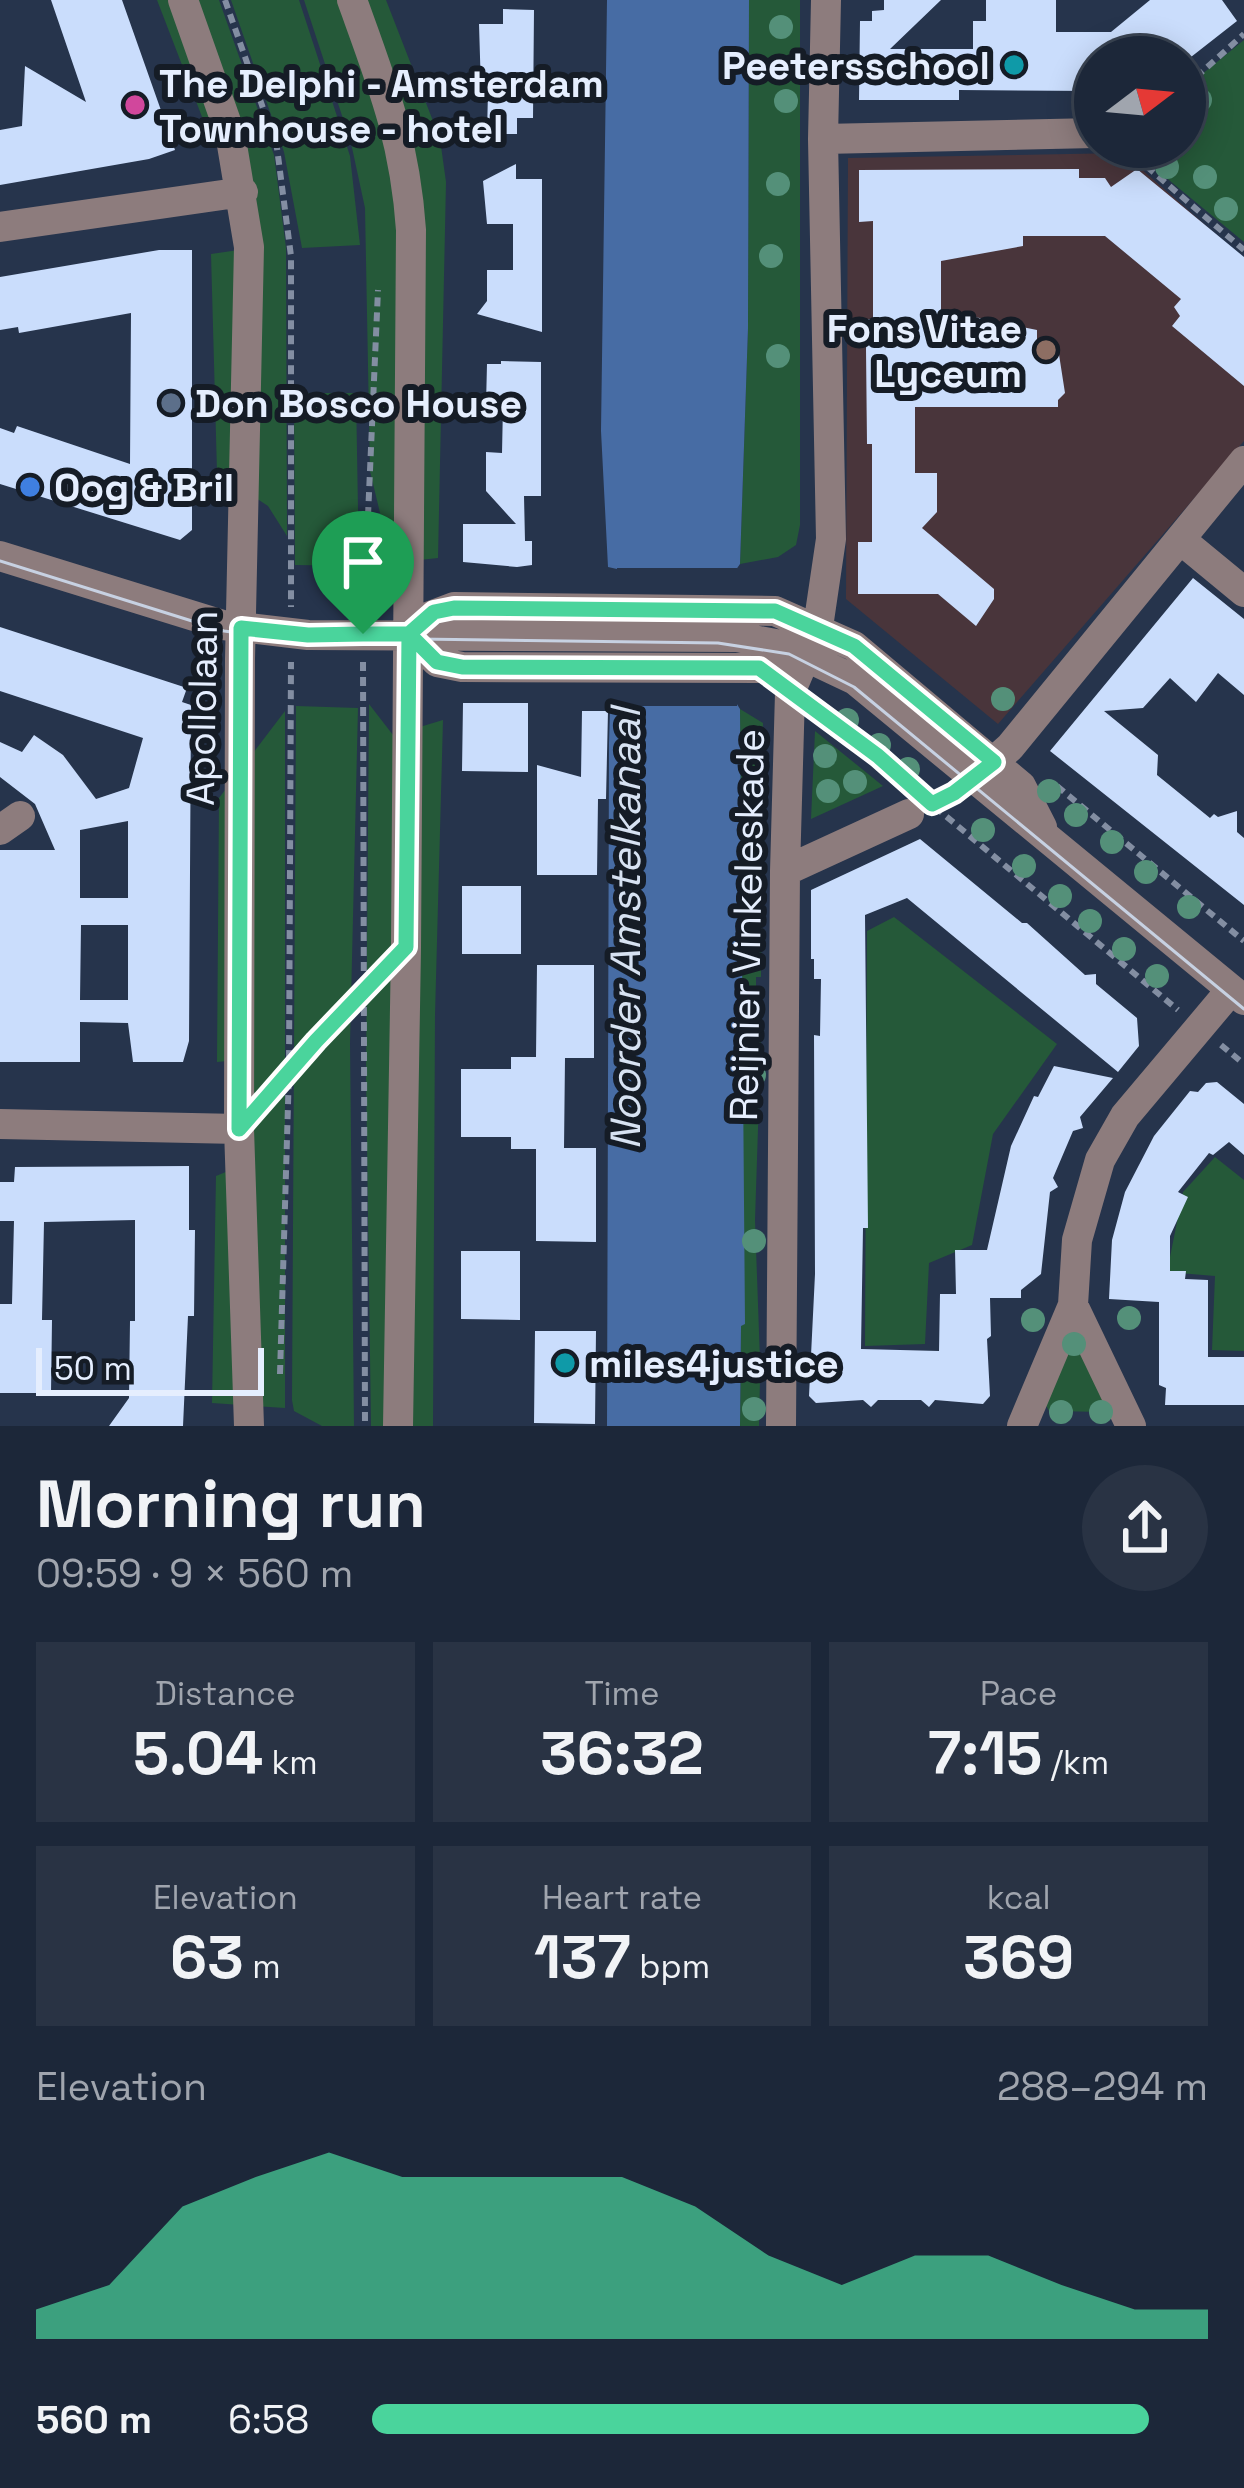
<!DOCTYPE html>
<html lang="en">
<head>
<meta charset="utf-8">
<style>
	:root { --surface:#1c2739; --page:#293344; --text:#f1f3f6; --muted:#a0a5ae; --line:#3a4453; --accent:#4ad49c }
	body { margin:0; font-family:"Space Grotesk",sans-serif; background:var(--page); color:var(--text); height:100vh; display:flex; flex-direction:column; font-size:45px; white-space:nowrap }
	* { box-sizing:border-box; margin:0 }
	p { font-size:39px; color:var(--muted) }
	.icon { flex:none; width:66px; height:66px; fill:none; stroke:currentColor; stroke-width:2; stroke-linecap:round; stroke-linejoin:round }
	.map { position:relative; height:1426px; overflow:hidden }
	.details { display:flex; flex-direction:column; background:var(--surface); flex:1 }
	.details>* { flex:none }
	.needle { width:78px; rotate:74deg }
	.tools { position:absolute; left:1074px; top:36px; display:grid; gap:24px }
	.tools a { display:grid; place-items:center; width:132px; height:132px; border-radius:50%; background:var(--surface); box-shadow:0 6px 30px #0003,0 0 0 3px var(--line); font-size:60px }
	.scale { position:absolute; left:36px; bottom:30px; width:228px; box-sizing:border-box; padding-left:12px; border:6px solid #e5eefe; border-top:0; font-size:33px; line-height:42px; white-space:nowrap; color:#e5eefe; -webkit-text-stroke:9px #151c26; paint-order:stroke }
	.pin { position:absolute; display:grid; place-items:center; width:102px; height:102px; color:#fff; margin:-123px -51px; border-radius:50% 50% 50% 0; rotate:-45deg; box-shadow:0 0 12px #0007 }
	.pin .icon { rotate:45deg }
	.round { display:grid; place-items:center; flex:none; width:126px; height:126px; border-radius:63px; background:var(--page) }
	.headline { display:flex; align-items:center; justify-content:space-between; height:204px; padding:0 36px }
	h1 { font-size:66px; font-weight:700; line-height:90px }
	.figures { display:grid; grid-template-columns:repeat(3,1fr); gap:18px; height:204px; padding:12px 36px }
	.figures div { display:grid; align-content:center; border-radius:0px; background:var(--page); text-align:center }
	.figures b { font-size:60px; font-weight:700 }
	.figures small { font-size:33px; font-weight:400 }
	.figures p { font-size:33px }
	.chart { height:336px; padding:24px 36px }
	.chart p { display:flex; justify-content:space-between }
	.chart svg { width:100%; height:216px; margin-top:12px; fill:var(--accent); opacity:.7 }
	ul { padding:0 36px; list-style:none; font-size:39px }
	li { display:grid; grid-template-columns:192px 144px 1fr; align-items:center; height:90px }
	li i { height:30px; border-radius:15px; background:var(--accent) }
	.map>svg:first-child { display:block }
</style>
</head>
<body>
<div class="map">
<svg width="1244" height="1426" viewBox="0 0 1244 1426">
	<rect width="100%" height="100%" fill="#26344c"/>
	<!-- education -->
	<path fill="#49353b" d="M1123,153L1244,259V441L998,724L846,599L848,158Z"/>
	<!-- green -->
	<path fill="#255939" d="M157,0H219L274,155L286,248L287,536L268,506L217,472L211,254L259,247L228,117L204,122Z
		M231,0H299L350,156L360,245L302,248L284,152Z
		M304,0H386L440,139L446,182L438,558L392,563L370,471L365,208L351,143Z
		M749,0H800V525L796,545L778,557L740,564L748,327Z
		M1244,40V242L1135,152L1136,147H1185V88Z
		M294,393H356L359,566L295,565Z
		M369,704L393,735L443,720L435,1015L433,1426H371L366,1074Z
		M296,706L358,708L350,1043L354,1426H322L294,1411L292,1400Z
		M740,709L763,723L761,977H756V1005L762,1007L755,1220L760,1360L748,1361V1377L760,1378L759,1426H740L741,1325L744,1324Z
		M285,711V1408L212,1403L216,1176L250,1162L249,1059L217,1062L219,798Z
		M815,731L883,786L811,819Z
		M894,917L1057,1044L993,1134L972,1245L929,1263L925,1344L865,1346L867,931Z
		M1215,1157L1244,1180V1351L1212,1350L1215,1276L1167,1272L1183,1192Z
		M1071,1337L1107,1400L1105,1412L1049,1411L1042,1398Z"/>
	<!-- water -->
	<path fill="#476ca4" d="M607,0H749L748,328L740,564L733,574L735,701L740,709L745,1324L741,1326L740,1426H607L609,743L610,710L619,703L617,569L608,567L601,431Z"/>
	<!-- pier -->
	<path fill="#26344c" d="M617,568H737V706H617Z"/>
	<!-- building -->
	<path fill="#caddfc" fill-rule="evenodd" d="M51,0H122L175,150L149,159L0,185V130L22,126L25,66L86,102Z
		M884,0H941L890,49H973V21H986V0H1056V32H1111L1150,0H1222L1237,21L1191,57H1095V91L959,90V100H859L860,21H872V11L884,10Z
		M503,9L534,10L533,118H517V134H487L488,91L481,90L479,24H503Z
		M516,164V179H542V332L477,314L487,301V270H513V224H487L483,181Z
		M1079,169V178H1105L1111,187L1137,169L1244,257V386L1172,326L1180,316L1174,307L1181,299L1105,236H1023V246L941,261V310L1037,330V348H1058L1065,393L1058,400V407H915V473H937V512L922,528L994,589V599L976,626L938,594H858V542H872V444H867L866,349L868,319H873V221L859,222V170Z
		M159,250H192V530L180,540L0,484V428L14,433L17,426L130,464L131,313L19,333L18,327L0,330V277Z
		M501,361L541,362V496H524L525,541H532V565L517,567L463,562V524H516L486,491V452L502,453L503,405H486L487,364H501Z
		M1193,578L1244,619V695L1218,673L1196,702L1170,678L1143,708L1104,711L1158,755L1157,775L1210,818L1214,814L1218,817L1237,811V832L1244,838V905L1050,751Z
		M0,627L187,688L182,702L191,705L189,1041L183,1062H133L128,1023L80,1022V1062H0V850H55L35,804L0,777V742L22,752L34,735L63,755L96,799L129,788L143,738L0,691ZM128,821V898H80V830ZM81,925H128V1000H80Z
		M463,703H528V772L462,771Z
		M582,711H608L606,799H598L597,875H537V765L581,777Z
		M920,839L1022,923H1027L1085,975L1096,974V984L1137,1018L1139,1046L1118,1072L907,898L865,915L868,1228H863L861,1349L939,1351L940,1294H956L955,1250H987L1011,1146L1034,1096L1038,1097L1054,1066L1113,1078L1080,1117L1083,1128L1073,1131L1053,1178L1058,1187L1050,1192L1041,1274L1021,1290V1298H990L991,1336L987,1339L990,1396L983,1404L935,1400L929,1407L921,1400H878L871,1407L863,1400L816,1403L809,1396L815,1274L814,1035L820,1036L821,979H814V959H811V890Z
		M462,886H521V954H462Z
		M537,965H594V1058H565L564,1148H596V1242L536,1241V1149H511V1137H461V1069H511V1057H536Z
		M1217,1082L1244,1104V1155L1229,1142L1213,1155L1209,1153L1178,1192L1188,1197L1170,1236V1271H1186L1185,1279L1208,1280V1357H1244V1405H1165L1166,1388L1159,1385V1302L1109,1299L1112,1240L1125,1192L1154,1136L1190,1091L1198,1092L1206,1083Z
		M189,1166V1230H195L194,1316H188L183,1426H109L129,1398L130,1321H135V1220L44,1222L42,1320H52L51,1393H0V1304H12L14,1221H0V1182H14L15,1167Z
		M461,1251H520V1320L461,1319Z
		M535,1331H596L595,1424L534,1423Z"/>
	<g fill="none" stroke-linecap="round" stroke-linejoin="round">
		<!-- path -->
		<path stroke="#838ea2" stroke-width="6" stroke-dasharray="9 6" stroke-linecap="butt" d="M225,0L277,148L291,256V607
			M1185,87L1244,34
			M1124,147L1244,250
			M364,606L378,290
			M363,662L365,1426
			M820,712L912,786
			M1057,786L1244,941
			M935,807L1178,1010
			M1221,1045L1244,1064
			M269,1094L378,976
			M280,1374L289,1071L291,662"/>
		<!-- minor -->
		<path stroke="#8d7c7d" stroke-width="30" d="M183,0L230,133L249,247L240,659L239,1129L249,1426
			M352,0C382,83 405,140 411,230L406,948L398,1426
			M823,139L1095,133
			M0,227L243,192
			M1181,540L1244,592
			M0,556L223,625L308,635L737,637L781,645L855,680L1244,1000
			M409,634L425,618L454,607L775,611L854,646L1021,786L1042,827
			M409,634L437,662L462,667L759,668L808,655
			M981,773L1010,747L1244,461
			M0,830L20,816
			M785,871L909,814
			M0,1124L239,1129
			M1073,1305L1131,1426
			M781,1426L785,871L790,693L818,627L831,539L823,139L826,0
			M1022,1426L1073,1305L1077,1240L1100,1160L1125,1116L1231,990"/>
		<!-- tram -->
		<path stroke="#c7d1e2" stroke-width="3" d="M0,561L224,631L268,637L718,643L789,654L854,687L1244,1009"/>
	</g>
	<!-- trees -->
	<g fill="#549079">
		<circle cx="781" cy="27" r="12"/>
		<circle cx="1200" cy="100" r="12"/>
		<circle cx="786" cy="101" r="12"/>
		<circle cx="1167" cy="167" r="12"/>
		<circle cx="1205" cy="177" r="12"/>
		<circle cx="778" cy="184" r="12"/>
		<circle cx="1226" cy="209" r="12"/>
		<circle cx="771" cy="256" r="12"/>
		<circle cx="778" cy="356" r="12"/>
		<circle cx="1003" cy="699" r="12"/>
		<circle cx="847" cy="720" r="12"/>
		<circle cx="879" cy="745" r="12"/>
		<circle cx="825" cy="756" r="12"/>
		<circle cx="908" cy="769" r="12"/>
		<circle cx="855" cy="782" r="12"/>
		<circle cx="828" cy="791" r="12"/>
		<circle cx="1049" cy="791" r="12"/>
		<circle cx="1076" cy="815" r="12"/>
		<circle cx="983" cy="830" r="12"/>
		<circle cx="1112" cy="842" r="12"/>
		<circle cx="1024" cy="866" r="12"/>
		<circle cx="1146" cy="872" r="12"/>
		<circle cx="1060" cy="896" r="12"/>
		<circle cx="1189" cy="907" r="12"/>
		<circle cx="1090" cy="921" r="12"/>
		<circle cx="1124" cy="949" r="12"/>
		<circle cx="1157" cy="976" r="12"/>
		<circle cx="754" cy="1075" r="12"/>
		<circle cx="754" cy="1241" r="12"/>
		<circle cx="1129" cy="1318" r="12"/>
		<circle cx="1033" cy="1320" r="12"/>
		<circle cx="1074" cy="1344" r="12"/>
		<circle cx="754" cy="1409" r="12"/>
		<circle cx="1061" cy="1412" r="12"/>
		<circle cx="1101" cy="1412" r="12"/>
	</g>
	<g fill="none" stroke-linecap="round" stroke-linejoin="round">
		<!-- route casing -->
		<g stroke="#fff" stroke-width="24">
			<path id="route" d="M363,634L308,635L241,628L239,1129L316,1041L406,947L409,634L437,662L462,667L759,668L878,756L932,804L954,793L994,762L854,646L775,611L454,608L434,612L409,634H363"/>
		</g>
		<!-- route -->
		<use href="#route" stroke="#4ad49c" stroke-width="15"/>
	</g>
	<!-- markers -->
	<g fill="#0f9aa8" stroke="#151c26" stroke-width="4.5">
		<circle cx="1014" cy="65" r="12"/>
		<circle cx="565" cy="1363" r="12"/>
	</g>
	<circle fill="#d1479c" stroke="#151c26" stroke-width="4.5" cx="135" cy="105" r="12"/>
	<circle fill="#8d6e63" stroke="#151c26" stroke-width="4.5" cx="1046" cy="350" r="12"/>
	<circle fill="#5c6f8a" stroke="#151c26" stroke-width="4.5" cx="171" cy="403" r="12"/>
	<circle fill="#3f7fe0" stroke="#151c26" stroke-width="4.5" cx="30" cy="487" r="12"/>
	<g text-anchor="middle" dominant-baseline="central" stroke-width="12" stroke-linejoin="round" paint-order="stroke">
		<!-- poi labels -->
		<g font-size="39" font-weight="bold" fill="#e5eefe" stroke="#151c26" text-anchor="start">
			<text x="990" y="65" text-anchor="end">Peetersschool</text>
			<text x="159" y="83">The Delphi - Amsterdam<tspan x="159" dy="45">Townhouse - hotel</tspan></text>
			<text x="1022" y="328" text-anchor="end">Fons Vitae<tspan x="1022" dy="45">Lyceum</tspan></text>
			<text x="195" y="403">Don Bosco House</text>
			<text x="54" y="487">Oog &amp; Bril</text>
			<text x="589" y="1363">miles4justice</text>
		</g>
		<!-- street labels -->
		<g font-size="39" fill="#e5eefe" stroke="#151c26">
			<text transform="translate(202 708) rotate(-89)">Apollolaan</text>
			<text transform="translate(747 925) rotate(-89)">Reijnier Vinkeleskade</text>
		</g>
		<!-- water labels -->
		<g font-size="42" font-style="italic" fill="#d7e2f2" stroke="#151c26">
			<text transform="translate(625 929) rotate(-90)">Noorder Amstelkanaal</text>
		</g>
	</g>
</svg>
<div class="tools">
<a><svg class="needle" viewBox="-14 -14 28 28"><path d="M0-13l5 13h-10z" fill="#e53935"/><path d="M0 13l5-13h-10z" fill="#a0a5ae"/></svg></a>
</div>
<div class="scale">50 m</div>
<div class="pin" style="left:363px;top:634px;background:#1e9e55"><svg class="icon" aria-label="arrive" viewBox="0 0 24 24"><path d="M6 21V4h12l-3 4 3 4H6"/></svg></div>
</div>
<section class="details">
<div class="headline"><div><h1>Morning run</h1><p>09:59 · 9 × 560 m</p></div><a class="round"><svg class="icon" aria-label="share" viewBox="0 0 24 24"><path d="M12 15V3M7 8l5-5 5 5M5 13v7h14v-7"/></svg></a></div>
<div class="figures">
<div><p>Distance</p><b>5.04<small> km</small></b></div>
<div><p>Time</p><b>36:32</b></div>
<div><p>Pace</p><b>7:15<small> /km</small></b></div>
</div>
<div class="figures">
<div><p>Elevation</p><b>63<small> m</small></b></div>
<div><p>Heart rate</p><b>137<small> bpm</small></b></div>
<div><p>kcal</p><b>369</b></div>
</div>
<div class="chart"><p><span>Elevation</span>288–294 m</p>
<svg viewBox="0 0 160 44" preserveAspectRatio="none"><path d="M0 44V38L10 33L20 17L30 11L40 6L50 11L60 11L70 11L80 11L90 17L100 27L110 33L120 27L130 27L140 33L150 38L160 38V44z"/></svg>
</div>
<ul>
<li><b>560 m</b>6:58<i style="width:93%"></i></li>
</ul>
</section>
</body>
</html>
